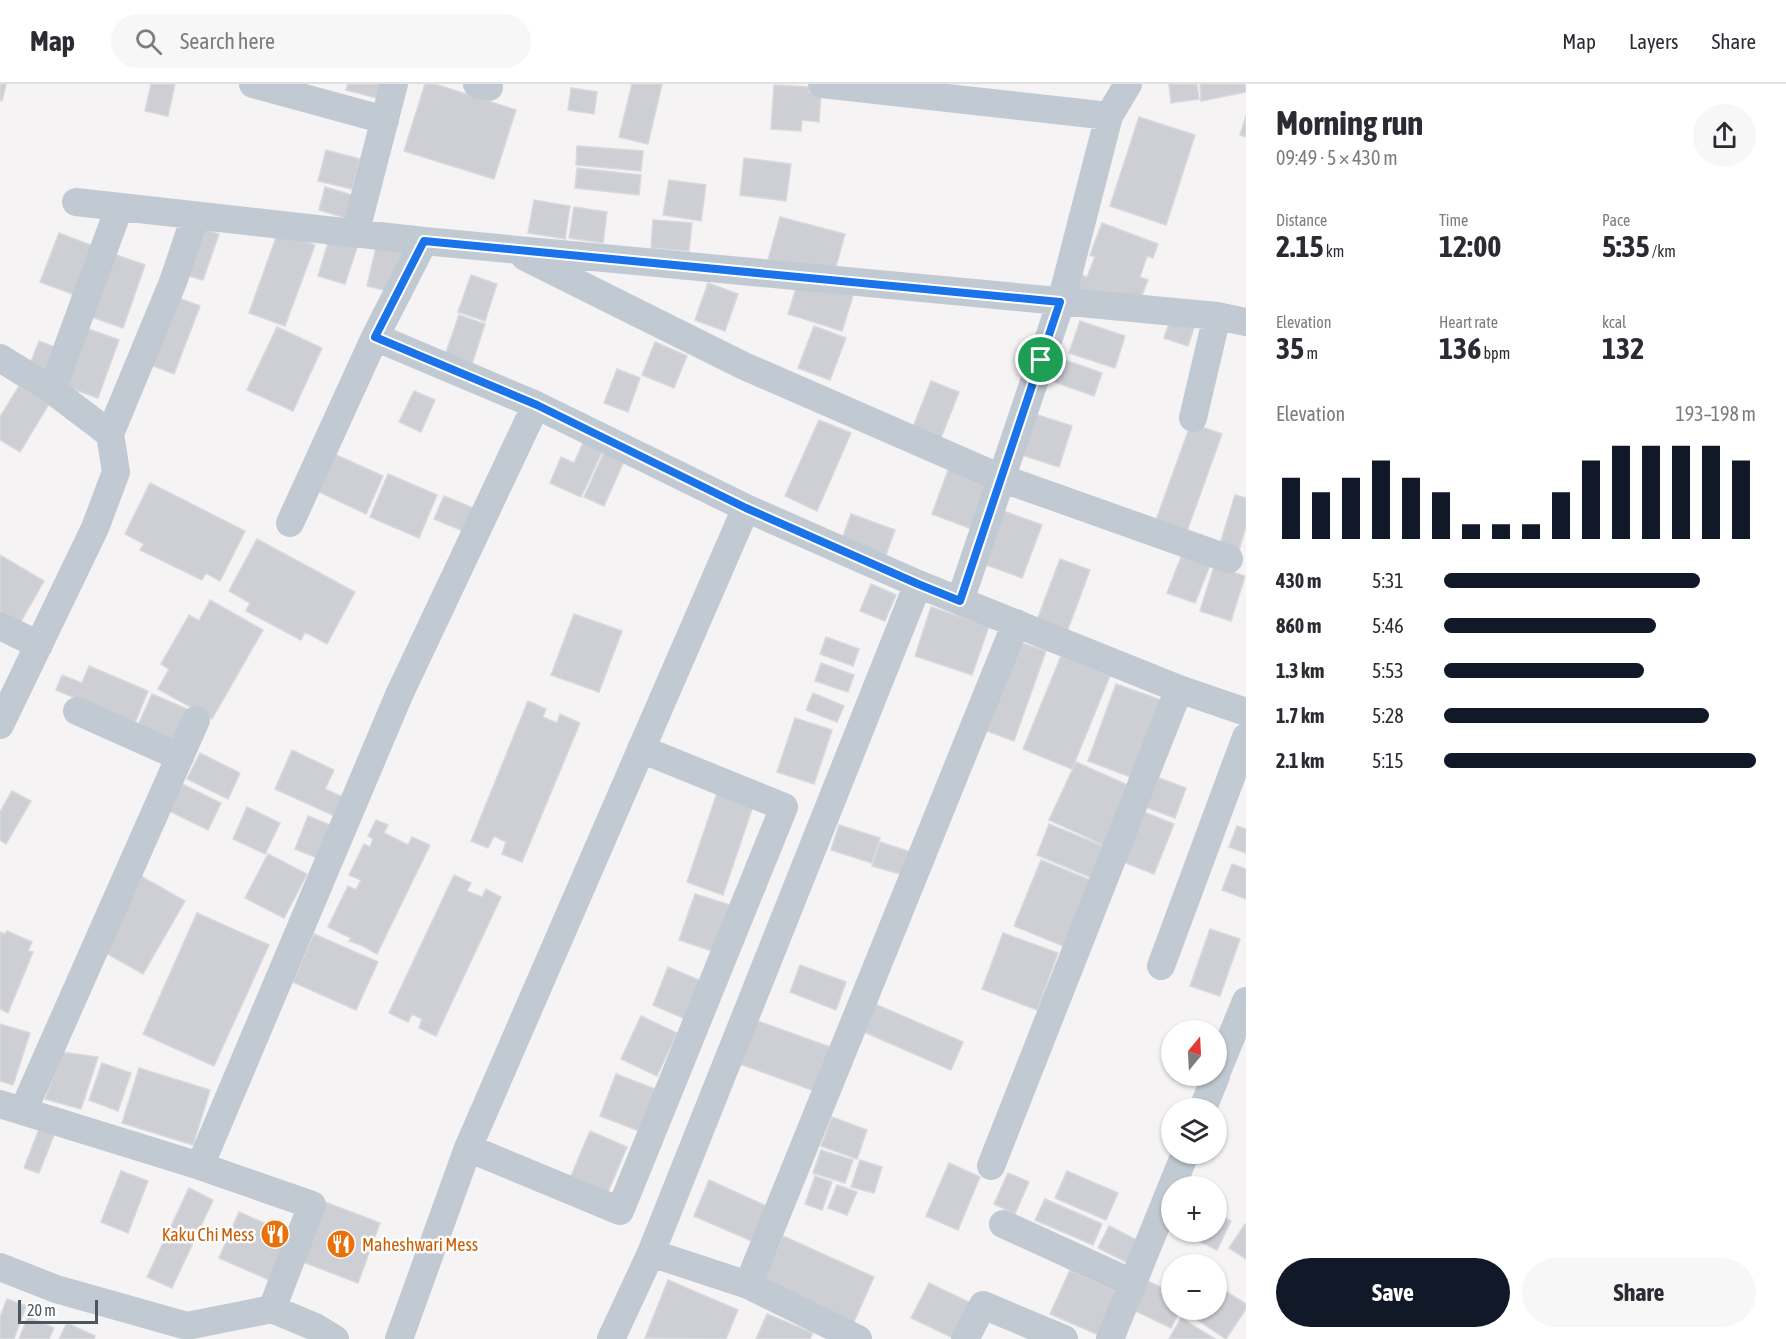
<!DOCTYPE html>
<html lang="en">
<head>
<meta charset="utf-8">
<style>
	:root { --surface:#fff; --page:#f7f7f7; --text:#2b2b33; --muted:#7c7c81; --line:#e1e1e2; --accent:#111827 }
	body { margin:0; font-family:"Asap Condensed",sans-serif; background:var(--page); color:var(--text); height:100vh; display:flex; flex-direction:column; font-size:22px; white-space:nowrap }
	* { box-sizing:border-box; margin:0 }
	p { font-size:20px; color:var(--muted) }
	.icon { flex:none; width:33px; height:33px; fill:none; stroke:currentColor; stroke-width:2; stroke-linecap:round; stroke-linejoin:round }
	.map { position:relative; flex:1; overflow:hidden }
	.side { display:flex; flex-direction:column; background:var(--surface); width:540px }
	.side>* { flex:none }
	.needle { width:39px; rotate:18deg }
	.controls { position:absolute; left:1161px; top:936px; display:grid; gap:12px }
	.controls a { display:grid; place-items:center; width:66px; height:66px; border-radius:50%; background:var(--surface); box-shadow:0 2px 4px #0004; font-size:30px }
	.scale { position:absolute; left:18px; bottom:15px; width:80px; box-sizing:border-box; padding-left:6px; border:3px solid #4a5661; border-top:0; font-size:16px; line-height:21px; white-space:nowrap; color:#4a5661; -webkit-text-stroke:4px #fff; paint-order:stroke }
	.pin { position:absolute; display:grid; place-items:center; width:51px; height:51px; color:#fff; margin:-26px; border:3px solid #fff; border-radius:50%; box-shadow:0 2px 6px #0007 }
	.round { display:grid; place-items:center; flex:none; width:63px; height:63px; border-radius:32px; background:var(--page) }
	.overview { display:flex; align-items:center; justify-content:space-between; height:102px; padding:0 30px }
	h1 { font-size:33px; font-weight:700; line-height:45px }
	.stats { display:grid; grid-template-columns:repeat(3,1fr); gap:9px; height:102px; padding:6px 30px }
	.stats div { display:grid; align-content:center }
	.stats b { font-size:30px; font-weight:700 }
	.stats small { font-size:16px; font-weight:400 }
	.stats p { font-size:16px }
	.chart { height:168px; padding:12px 30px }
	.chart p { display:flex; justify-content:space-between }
	.chart svg { width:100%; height:108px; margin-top:6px; stroke:var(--accent); stroke-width:6 }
	.action { display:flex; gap:12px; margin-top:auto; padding:12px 30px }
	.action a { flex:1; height:69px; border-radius:36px; background:var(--accent); color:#fff; font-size:24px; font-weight:700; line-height:69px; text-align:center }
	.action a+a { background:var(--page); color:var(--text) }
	ul { padding:0 30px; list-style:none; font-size:20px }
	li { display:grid; grid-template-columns:96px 72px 1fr; align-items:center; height:45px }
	li i { height:15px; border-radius:8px; background:var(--accent) }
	header { display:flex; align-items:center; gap:36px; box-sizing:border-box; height:84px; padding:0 30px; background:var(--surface); border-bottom:2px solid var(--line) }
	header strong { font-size:28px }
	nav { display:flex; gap:33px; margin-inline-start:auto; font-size:21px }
	.search { width:420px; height:54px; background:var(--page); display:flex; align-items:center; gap:15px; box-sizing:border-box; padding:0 21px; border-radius:33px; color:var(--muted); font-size:22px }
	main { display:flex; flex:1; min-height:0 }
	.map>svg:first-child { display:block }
</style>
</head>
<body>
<header>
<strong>Map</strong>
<div class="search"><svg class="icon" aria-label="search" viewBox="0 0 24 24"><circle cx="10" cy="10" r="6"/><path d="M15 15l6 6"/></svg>Search here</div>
<nav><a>Map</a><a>Layers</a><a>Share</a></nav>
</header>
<main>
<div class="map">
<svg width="1246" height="1255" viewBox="0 0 1246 1255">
	<rect width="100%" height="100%" fill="#f5f3f3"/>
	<!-- building -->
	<path fill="#cdcfd5" stroke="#d7d9de" stroke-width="1.5" d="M0,0H6L2,17L0,16Z
		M151,0H175L168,32L145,27Z
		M348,0H385L381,15L346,6Z
		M425,0H435L516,26L494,95L404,67Z
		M632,0H662L648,60L619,53Z
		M1169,0H1197L1199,15L1171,19Z
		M1200,0H1245L1246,8L1201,17Z
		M774,1L810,3L809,8L821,9L819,38L802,36L801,47L771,45Z
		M571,4L597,8L594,30L568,26Z
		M1246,32V53L1240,51Z
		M1139,33L1195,51L1166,141L1110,122Z
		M577,62L643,67L641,87L576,81Z
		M326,66L360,75L352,105L318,97Z
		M744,74L791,80L786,117L740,111Z
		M577,84L641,91L639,111L575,104Z
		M669,96L706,101L701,137L663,131Z
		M325,103L352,111L346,134L319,126Z
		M534,116L570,122L565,155L528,149Z
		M574,123L607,128L603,159L569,154Z
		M780,133L845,150L833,193L768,176Z
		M653,136L692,139L689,167L651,164Z
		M1102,139L1158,160L1153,174L1147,172L1140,193L1148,196L1139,219L1076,209L1082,191L1087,193L1095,173L1090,171Z
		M197,143L219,150L203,196L182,190Z
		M278,148L315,161L285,242L249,229Z
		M59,149L93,162L75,211L40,198Z
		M330,152L358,161L345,200L318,192Z
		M377,159L406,166L396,209L367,202Z
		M111,169L145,181L123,244L89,232Z
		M471,191L497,200L485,237L458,228Z
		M799,195L853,212L842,247L788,230Z
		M708,199L738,210L725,247L695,236Z
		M176,213L200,222L174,290L151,281Z
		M459,231L485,240L472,280L445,271Z
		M1172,231L1196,238L1188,262L1164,254Z
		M1080,237L1125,252L1115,284L1069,269Z
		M814,242L846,254L830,296L798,284Z
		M277,243L322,264L293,327L247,306Z
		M86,244L119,256L98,314L65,302Z
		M39,257L57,264L46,290L29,283Z
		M655,258L687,272L674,304L642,291Z
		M1054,272L1102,289L1094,312L1046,295Z
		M617,285L640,294L628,328L604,319Z
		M931,297L959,308L939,359L911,348Z
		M19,302L49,320L20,368L0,356V333Z
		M414,307L435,316L421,348L399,338Z
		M1035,330L1072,342L1059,383L1022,371Z
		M819,336L851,349L817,427L785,412Z
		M1191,339L1222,350L1186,450L1155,439Z
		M588,348L607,357L581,413L550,399L561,373L574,379Z
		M609,357L629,366L604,422L584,413Z
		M334,370L383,392L366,430L317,407Z
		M950,381L995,398L977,447L932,430Z
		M388,390L437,411L419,454L370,433Z
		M150,399L245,447L220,497L206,489L202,496L140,466L144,460L125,450Z
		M1235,411L1246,414V442L1239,466L1220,460Z
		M444,412L483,428L473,451L434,435Z
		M1001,426L1042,441L1022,494L981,479Z
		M851,430L895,446L886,471L842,455Z
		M257,455L355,508L327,560L305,548L301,556L246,527L250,519L229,507Z
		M1183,468L1211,479L1195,519L1167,509Z
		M0,471L44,497L19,541L0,530Z
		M1060,475L1090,486L1067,548L1037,536Z
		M1214,482L1245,492L1231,537L1200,527Z
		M871,500L896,511L885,537L860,527Z
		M210,516L263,546L212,635L158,605L169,585L161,580L189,531L199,537Z
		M931,523L989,542L972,591L915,572Z
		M574,530L622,547L599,608L551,591Z
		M826,553L859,565L853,582L820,570Z
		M1019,558L1046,567L1014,657L987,647Z
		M1061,572L1110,592L1072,685L1023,665Z
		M821,579L854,591L848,608L815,597Z
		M89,582L148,607L135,639L56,606L62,591L82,599Z
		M1116,600L1161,616L1133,694L1088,677Z
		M813,609L844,622L837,638L806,626Z
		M152,610L196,629L182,660L138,641Z
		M528,617L546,625L543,633L557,639L560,630L580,639L522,778L502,770L506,758L494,752L488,764L471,757Z
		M795,634L832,646L814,700L777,688Z
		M292,666L334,686L325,705L345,714L337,733L275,705Z
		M200,669L240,689L228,715L187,695Z
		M1076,678L1132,703L1106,762L1049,736Z
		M1151,691L1186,704L1175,734L1140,721Z
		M180,699L221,719L208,746L167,726Z
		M12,707L31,717L6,760L0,756V728Z
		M717,709L753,722L723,811L687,798Z
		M247,723L280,739L265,770L233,755Z
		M1136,725L1174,740L1154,790L1116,775Z
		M308,732L335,743L322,776L295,765Z
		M376,736L388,741L384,749L408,761L412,753L430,761L377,870L361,861L349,857L351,854L328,843L348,802L356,806L361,796L349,791L364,760L370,763L373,755L368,752Z
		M1049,740L1105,763L1092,794L1037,771Z
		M839,741L880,754L872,779L831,766Z
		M1237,742L1246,745V769L1229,763Z
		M880,758L914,769L907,792L872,782Z
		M268,770L307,790L284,834L245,814Z
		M1041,776L1095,798L1068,864L1014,842Z
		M1232,780L1246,785V815L1222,806Z
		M139,791L185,817L143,890L97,864Z
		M454,791L471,799L467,807L482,813L486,805L501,813L436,952L419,944L422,935L412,930L408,938L389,929Z
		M695,810L733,822L718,869L679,856Z
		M197,829L269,861L214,982L143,950Z
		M1210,845L1240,855L1220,912L1190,902Z
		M7,847L32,858L28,867L33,868L8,929L0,925V848L5,850Z
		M1003,849L1058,869L1037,926L982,905Z
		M314,850L378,878L356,926L293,898Z
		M800,881L846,898L836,926L790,908Z
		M668,883L706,899L690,937L653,921Z
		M875,920L963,958L951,986L864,948Z
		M641,932L677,949L657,992L621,975Z
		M755,936L833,964L817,1008L740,980Z
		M0,940L30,949L13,1001L0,997Z
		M62,968L98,973L81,1025L45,1015Z
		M102,979L131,989L118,1027L89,1016Z
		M139,984L210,1006L193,1061L122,1039Z
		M616,990L655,1005L639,1047L600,1032Z
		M832,1033L867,1046L857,1075L821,1062Z
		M41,1040L56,1046L39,1089L24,1084Z
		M590,1047L627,1063L608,1108L571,1092Z
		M821,1066L853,1076L845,1099L813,1089Z
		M860,1076L882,1083L874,1109L851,1103Z
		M949,1079L980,1093L958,1146L926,1132Z
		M121,1087L148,1097L128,1149L101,1138Z
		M1067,1087L1118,1109L1106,1136L1055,1114Z
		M1008,1089L1029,1098L1015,1130L994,1120Z
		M815,1092L832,1098L822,1126L805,1120Z
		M709,1096L771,1124L756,1159L694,1132Z
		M837,1101L857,1108L847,1131L828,1124Z
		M189,1104L213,1116L172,1204L147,1193Z
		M1045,1115L1102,1140L1093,1161L1035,1136Z
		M325,1118L380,1139L358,1199L303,1178Z
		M239,1128L296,1153L276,1199L219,1174Z
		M1216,1130L1231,1137L1217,1166L1179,1148H1216Z
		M1245,1140H1246V1175L1229,1164Z
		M1109,1142L1143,1159L1132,1181L1098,1164Z
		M783,1152L874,1193L853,1240L762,1199Z
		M1070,1186L1120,1209L1101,1252L1050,1230Z
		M668,1196L738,1226L726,1255L645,1254Z
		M1145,1196L1172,1208V1226H1180L1171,1244L1131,1225Z
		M929,1199L971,1219L953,1254L911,1234Z
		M1216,1201L1246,1220V1225L1226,1255L1187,1229L1189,1226H1216Z
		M7,1215L26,1222L14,1255H0V1233Z
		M767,1230L813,1249L810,1255H756Z
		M28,1233L54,1244L49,1255H19Z
		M1181,1234L1215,1255H1169Z
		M67,1239L95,1252L94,1255H59Z"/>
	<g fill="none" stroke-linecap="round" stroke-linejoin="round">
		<!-- street -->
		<path stroke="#c1cad2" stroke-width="28" d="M253,0L385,36
			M477,0L489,3
			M822,0L1109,32
			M1128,0L1109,32L1061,218L960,517L1179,605L1246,628
			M76,118L424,157L1217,232L1246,238
			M355,150L394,0
			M424,157L375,253L536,321L746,424L918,500L960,517
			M525,173L744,282L1001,394L1229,475
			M0,274L52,306L110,350
			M52,306L119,124
			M1193,334L1217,232
			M290,439L375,253
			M0,542L39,561
			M77,627L180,673
			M0,641L95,444L116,388L110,350L173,198L195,133
			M1161,882L1246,653
			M1216,990L1246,917
			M0,1020L200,1082L399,611L536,321
			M1203,1024L1216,992
			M23,1027L196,636
			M468,1064L620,1127L784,723L641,665
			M200,1082L312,1121L272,1225
			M991,1082L1179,605
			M1003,1140L1132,1199
			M651,1169L748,1201
			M0,1183L56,1205L187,1242L272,1225L315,1243L335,1255
			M399,1255L468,1064L746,424
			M611,1255L651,1169L918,500
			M858,1255L748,1201L1016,539
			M965,1255L983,1221L1064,1255
			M1110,1255L1185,1070"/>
	</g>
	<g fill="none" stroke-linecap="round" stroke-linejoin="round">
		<!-- route casing -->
		<g stroke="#fff" stroke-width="12">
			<path id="route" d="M424,157L1060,218L960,517L918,500L746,424L537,321L375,253Z"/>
		</g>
		<!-- route -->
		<use href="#route" stroke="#1a73e8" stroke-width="8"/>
	</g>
	<!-- icons -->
	<defs>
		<g id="restaurant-disc" transform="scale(1.5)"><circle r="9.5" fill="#e8710a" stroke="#fff"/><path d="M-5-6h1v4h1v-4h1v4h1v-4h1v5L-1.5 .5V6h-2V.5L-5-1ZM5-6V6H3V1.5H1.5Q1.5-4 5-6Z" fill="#fff"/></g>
	</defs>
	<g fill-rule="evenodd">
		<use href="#restaurant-disc" x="275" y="1150"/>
		<use href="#restaurant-disc" x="341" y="1160"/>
	</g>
	<g text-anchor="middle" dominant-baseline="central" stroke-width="5" stroke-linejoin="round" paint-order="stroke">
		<!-- food labels -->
		<g font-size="18" fill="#c56008" stroke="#fff" text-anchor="end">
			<text x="254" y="1150">Kaku Chi Mess</text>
			<text x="362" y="1160" text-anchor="start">Maheshwari Mess</text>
		</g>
	</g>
</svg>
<div class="controls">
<a><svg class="needle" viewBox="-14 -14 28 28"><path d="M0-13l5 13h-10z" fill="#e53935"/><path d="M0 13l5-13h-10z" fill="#7c7c81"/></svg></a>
<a><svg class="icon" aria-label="layers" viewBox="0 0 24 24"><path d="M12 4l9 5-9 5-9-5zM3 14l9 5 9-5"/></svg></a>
<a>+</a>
<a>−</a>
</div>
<div class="scale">20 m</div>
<div class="pin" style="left:1041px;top:276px;background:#1e9e55"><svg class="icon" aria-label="arrive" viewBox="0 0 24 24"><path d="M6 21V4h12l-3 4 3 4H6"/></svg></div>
</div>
<section class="side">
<div class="overview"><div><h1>Morning run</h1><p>09:49 · 5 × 430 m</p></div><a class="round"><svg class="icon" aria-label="share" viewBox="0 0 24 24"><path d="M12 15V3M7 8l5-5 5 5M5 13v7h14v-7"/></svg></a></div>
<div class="stats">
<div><p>Distance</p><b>2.15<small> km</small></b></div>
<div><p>Time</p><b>12:00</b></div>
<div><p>Pace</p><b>5:35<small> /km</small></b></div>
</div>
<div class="stats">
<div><p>Elevation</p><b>35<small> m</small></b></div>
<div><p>Heart rate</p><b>136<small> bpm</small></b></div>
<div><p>kcal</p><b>132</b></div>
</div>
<div class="chart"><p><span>Elevation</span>193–198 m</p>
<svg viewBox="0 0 160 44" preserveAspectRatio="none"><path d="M5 44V19M15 44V25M25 44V19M35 44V12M45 44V19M55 44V25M65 44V38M75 44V38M85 44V38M95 44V25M105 44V12M115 44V6M125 44V6M135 44V6M145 44V6M155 44V12"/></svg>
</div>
<ul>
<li><b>430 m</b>5:31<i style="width:82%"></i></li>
<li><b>860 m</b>5:46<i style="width:68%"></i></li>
<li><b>1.3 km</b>5:53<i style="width:64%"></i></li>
<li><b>1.7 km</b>5:28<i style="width:85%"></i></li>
<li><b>2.1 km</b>5:15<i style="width:100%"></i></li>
</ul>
<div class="action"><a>Save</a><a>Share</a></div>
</section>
</main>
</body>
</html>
